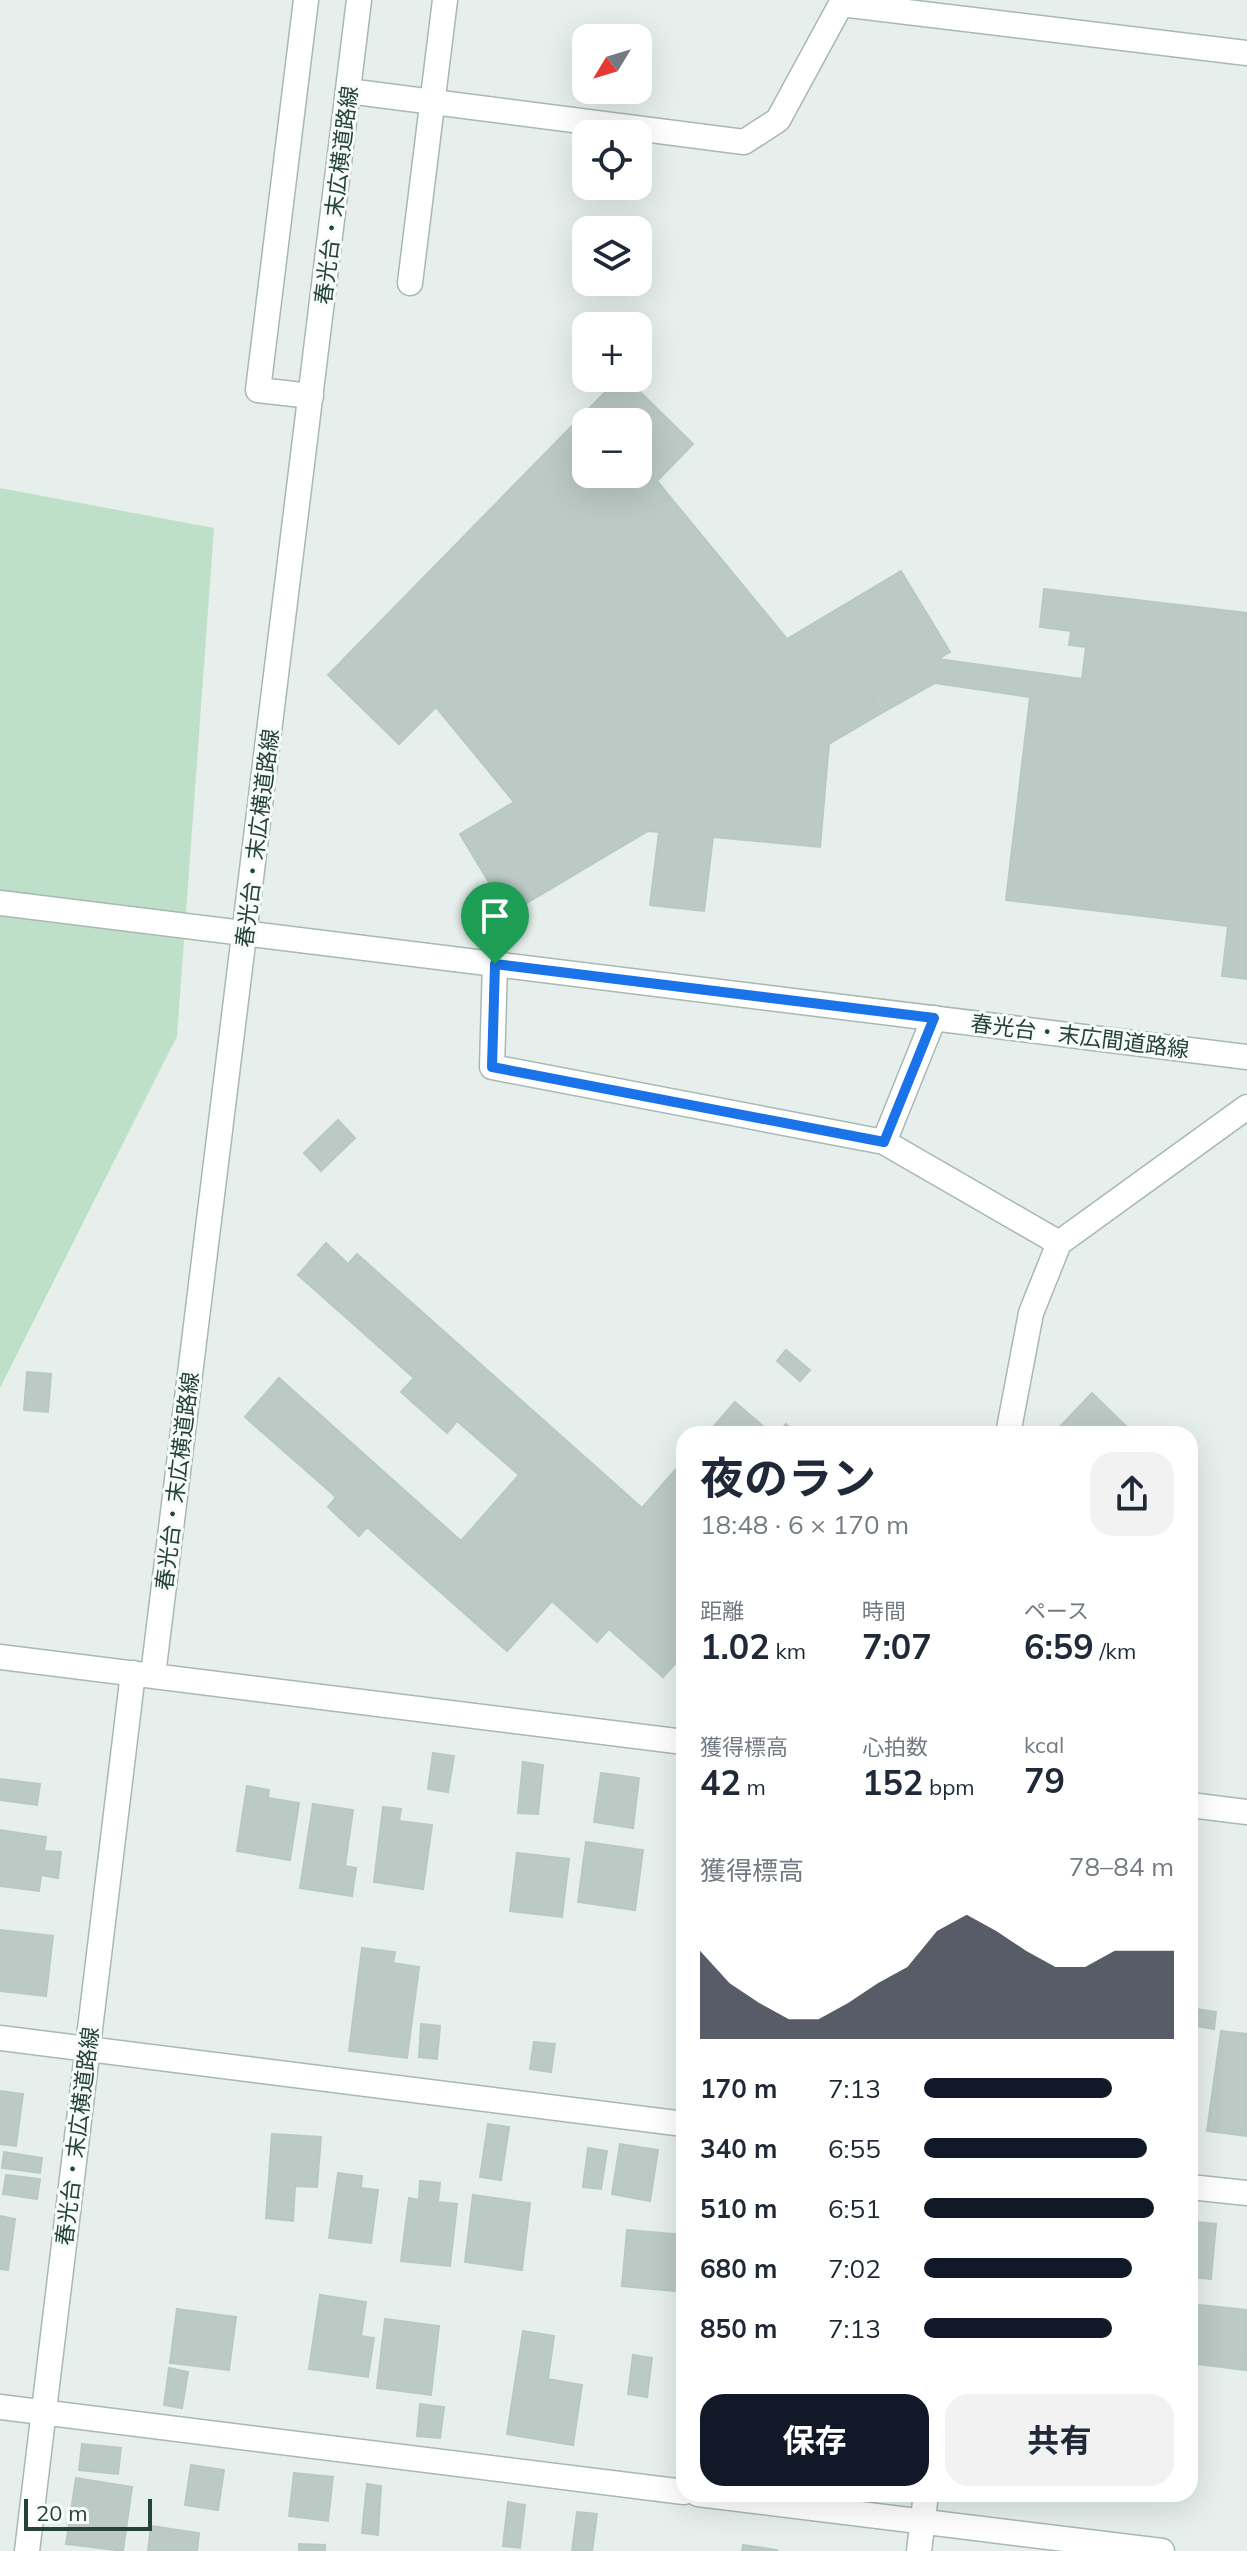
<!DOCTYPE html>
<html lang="ja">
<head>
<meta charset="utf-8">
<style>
	:root { --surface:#fff; --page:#f2f2f3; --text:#1f2937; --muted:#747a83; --accent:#111827 }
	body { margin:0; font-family:Mulish,"Noto Sans JP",sans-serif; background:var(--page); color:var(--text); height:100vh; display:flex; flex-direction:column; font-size:30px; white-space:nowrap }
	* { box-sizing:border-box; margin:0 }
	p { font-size:26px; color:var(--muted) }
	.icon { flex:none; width:44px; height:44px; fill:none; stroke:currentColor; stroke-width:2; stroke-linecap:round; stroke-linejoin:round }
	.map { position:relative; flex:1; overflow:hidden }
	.panel { position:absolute; left:676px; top:1426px; width:522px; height:1076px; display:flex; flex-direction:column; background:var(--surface); border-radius:24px; box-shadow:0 8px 32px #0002 }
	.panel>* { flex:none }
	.needle { width:52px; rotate:232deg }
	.fabs { position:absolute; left:572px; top:24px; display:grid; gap:16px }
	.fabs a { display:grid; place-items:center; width:80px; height:80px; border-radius:16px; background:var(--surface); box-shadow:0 8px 32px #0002; font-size:40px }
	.scale { position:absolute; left:24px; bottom:20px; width:128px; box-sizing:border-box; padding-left:8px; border:4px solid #24423a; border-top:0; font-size:22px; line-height:28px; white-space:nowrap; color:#24423a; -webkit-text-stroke:6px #f7fbf9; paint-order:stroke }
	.pin { position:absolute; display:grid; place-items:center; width:68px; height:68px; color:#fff; margin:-82px -34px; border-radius:50% 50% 50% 0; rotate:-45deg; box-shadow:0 0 8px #0007 }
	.pin .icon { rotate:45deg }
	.round { display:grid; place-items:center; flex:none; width:84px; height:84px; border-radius:24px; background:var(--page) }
	.overview { display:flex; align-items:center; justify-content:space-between; height:136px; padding:0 24px }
	h1 { font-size:44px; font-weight:700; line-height:60px }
	.figures { display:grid; grid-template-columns:repeat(3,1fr); gap:12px; height:136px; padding:8px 24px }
	.figures div { display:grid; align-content:center }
	.figures b { font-size:34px; font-weight:700 }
	.figures small { font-size:22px; font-weight:400 }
	.figures p { font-size:22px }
	.chart { height:224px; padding:16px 24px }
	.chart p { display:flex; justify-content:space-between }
	.chart svg { width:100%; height:144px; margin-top:8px; fill:var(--accent); opacity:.7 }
	.action { display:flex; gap:16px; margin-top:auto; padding:16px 24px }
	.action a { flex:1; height:92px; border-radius:24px; background:var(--accent); color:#fff; font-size:32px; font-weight:700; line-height:92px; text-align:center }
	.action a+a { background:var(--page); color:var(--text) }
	ul { padding:0 24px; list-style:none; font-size:26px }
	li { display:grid; grid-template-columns:128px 96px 1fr; align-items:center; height:60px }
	li i { height:20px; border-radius:10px; background:var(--accent) }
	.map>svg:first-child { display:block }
</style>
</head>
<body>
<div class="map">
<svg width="1247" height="2551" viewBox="0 0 1247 2551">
	<rect width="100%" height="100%" fill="#e6efeb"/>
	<!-- green -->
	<path fill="#bfe0c8" d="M0,488L214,528L177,1036L0,1388Z"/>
	<!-- building -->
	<path fill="#bbcac4" stroke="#b8c9c2" stroke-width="2" fill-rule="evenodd" d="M619,378H626L693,444L657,481L787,639L901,571L950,652L871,699L880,714L829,744L820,847L713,837L704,911L650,905L659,832L648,831L508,914L460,834L514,802L436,707L399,744L328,675ZM586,422H638V474H586Z
		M1044,589L1247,613V979L1222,976L1228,926L1006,900L1030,697L935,683L880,714L871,699L938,659L1082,679L1086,647L1069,645L1071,631L1040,627Z
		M338,1120L355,1138L321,1171L304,1153Z
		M326,1243L348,1264L357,1254L642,1508L684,1460V1654L663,1677L609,1629L597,1642L552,1601L507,1651L367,1527L359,1536L328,1507L336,1497L245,1417L279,1378L461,1541L519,1475L457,1421L447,1433L401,1392L414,1378L298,1275Z
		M786,1350L810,1370L800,1381L777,1361Z
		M27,1372L51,1374L48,1412L24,1410Z
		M1092,1393L1134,1434H1062L1057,1430Z
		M735,1402L772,1434H707Z
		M786,1424L797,1434H777Z
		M433,1753L454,1756L448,1792L428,1789Z
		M523,1762L543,1765L538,1814L518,1813Z
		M601,1773L639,1778L633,1828L594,1822Z
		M0,1779L40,1784L37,1805L0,1800Z
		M247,1786L269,1790L268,1798L299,1803L290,1860L237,1851Z
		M313,1804L353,1810L345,1866L356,1868L352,1896L300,1888Z
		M383,1807L401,1809L399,1821L432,1825L423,1889L374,1882Z
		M0,1830L46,1837L44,1851L61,1852L58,1878L41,1875L39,1891L0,1886Z
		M586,1842L643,1850L635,1910L578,1902Z
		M517,1853L569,1859L562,1917L510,1911Z
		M0,1930L53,1936L46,1996L0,1991Z
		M362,1948L395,1952L393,1963L419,1967L407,2058L349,2051Z
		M1190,2008L1216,2012L1214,2029L1190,2025Z
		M421,2024L440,2026L437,2059L419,2057Z
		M1221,2031L1247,2034V2136L1207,2131Z
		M534,2042L555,2044L551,2072L530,2069Z
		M0,2091L23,2094L16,2146L0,2144Z
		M488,2124L509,2127L501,2180L480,2177Z
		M272,2134L321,2137L317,2187L295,2186L293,2221L266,2218Z
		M620,2144L658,2150L650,2201L612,2194Z
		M588,2148L607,2151L601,2189L583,2187Z
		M4,2152L42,2158L40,2173L2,2168Z
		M338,2173L362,2176L361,2188L378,2190L371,2243L329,2238Z
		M6,2175L40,2179L37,2199L3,2194Z
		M420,2181L440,2183L438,2202L457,2204L450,2266L401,2261L409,2198L419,2200Z
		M473,2195L530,2203L522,2270L465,2262Z
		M0,2216L15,2219L8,2270L0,2269Z
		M1195,2222L1216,2224L1211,2279L1190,2277Z
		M627,2230L684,2235V2292L622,2286Z
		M320,2295L366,2302L361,2336L374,2338L368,2377L309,2369Z
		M1190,2304L1247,2310L1246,2370L1190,2363Z
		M177,2309L236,2317L229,2370L170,2363Z
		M385,2319L439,2326L431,2395L377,2388Z
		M523,2331L554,2336L548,2379L582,2385L573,2445L507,2434Z
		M633,2355L652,2358L647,2397L628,2394Z
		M169,2368L188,2372L182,2408L164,2405Z
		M420,2404L444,2407L440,2438L417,2436Z
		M82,2444L121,2448L118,2474L79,2470Z
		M191,2465L224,2470L218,2510L185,2505Z
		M294,2473L333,2477L328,2521L289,2516Z
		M76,2478L132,2487L123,2551L66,2544Z
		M367,2484L381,2486L378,2535L362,2533Z
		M508,2502L525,2505L520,2548L503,2546Z
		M577,2512L597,2514L592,2551H572Z
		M151,2526L199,2533L197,2551H148Z
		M299,2544L325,2545V2551H299Z
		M743,2545L777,2550V2551H742Z"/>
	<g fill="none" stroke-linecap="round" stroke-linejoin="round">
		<!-- service casing -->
		<g stroke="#a8b8b2" stroke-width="27">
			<path id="service" d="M306,0L258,390L311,396
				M348,91L744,142L778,120L841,4L1247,53
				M410,283L445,0
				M495,964L492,1067L884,1142L1059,1243
				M884,1142L934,1018
				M1008,1434L1031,1313L1059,1243L1247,1107"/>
		</g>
		<!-- minor casing -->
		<g stroke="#a8b8b2" stroke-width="27">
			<path id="minor" d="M0,903L1247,1057
				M0,1657L684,1742
				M153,1675L359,0
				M1190,1805L1247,1812
				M0,2038L684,2124
				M1190,2187L1247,2193
				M0,2407L684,2492
				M698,2494L1162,2551
				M27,2551L133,1673
				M919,2551L926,2494"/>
		</g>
		<!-- service -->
		<use href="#service" stroke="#fff" stroke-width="24"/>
		<!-- minor -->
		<use href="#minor" stroke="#fff" stroke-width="24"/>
	</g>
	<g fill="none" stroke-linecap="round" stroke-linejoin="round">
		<!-- route casing -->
		<g stroke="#fff" stroke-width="16">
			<path id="route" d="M495,964L934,1018L884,1142L492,1067Z"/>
		</g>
		<!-- route -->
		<use href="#route" stroke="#1a73e8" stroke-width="10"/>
	</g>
	<g text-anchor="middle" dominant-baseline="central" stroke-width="6" stroke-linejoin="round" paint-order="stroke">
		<!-- street labels -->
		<g font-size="22" fill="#24423a" stroke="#f7fbf9">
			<text transform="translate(336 195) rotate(-83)">春光台・末広横道路線</text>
			<text transform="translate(257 838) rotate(-83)">春光台・末広横道路線</text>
			<text transform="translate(1080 1036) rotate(7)">春光台・末広間道路線</text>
			<text transform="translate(177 1481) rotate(-83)">春光台・末広横道路線</text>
			<text transform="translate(77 2136) rotate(-83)">春光台・末広横道路線</text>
		</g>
	</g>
</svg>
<div class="fabs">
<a><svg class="needle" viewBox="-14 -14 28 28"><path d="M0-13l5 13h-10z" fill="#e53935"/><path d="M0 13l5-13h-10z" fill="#747a83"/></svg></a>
<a><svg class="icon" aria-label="locate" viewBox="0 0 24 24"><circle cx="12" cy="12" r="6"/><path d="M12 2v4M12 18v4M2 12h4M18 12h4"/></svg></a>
<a><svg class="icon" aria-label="layers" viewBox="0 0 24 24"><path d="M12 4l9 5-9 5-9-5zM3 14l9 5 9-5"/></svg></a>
<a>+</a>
<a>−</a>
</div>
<div class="scale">20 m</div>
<div class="pin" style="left:495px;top:964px;background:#1e9e55"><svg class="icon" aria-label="arrive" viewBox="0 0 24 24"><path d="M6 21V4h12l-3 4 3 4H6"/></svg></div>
<section class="panel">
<div class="overview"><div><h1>夜のラン</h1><p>18:48 · 6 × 170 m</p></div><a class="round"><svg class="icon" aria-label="share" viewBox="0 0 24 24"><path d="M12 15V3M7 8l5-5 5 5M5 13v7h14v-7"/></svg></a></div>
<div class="figures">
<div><p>距離</p><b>1.02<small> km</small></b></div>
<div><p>時間</p><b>7:07</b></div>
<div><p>ペース</p><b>6:59<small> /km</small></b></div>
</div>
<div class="figures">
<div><p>獲得標高</p><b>42<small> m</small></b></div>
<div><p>心拍数</p><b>152<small> bpm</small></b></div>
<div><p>kcal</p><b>79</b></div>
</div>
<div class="chart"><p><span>獲得標高</span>78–84 m</p>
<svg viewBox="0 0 160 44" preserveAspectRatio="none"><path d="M0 44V17L10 27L20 33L30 38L40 38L50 33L60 27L70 22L80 11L90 6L100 11L110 17L120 22L130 22L140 17L150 17L160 17V44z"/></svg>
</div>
<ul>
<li><b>170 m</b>7:13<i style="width:75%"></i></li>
<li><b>340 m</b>6:55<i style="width:89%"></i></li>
<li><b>510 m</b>6:51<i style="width:92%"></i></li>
<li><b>680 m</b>7:02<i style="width:83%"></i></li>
<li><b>850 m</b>7:13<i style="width:75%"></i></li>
</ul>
<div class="action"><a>保存</a><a>共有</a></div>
</section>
</div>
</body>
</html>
